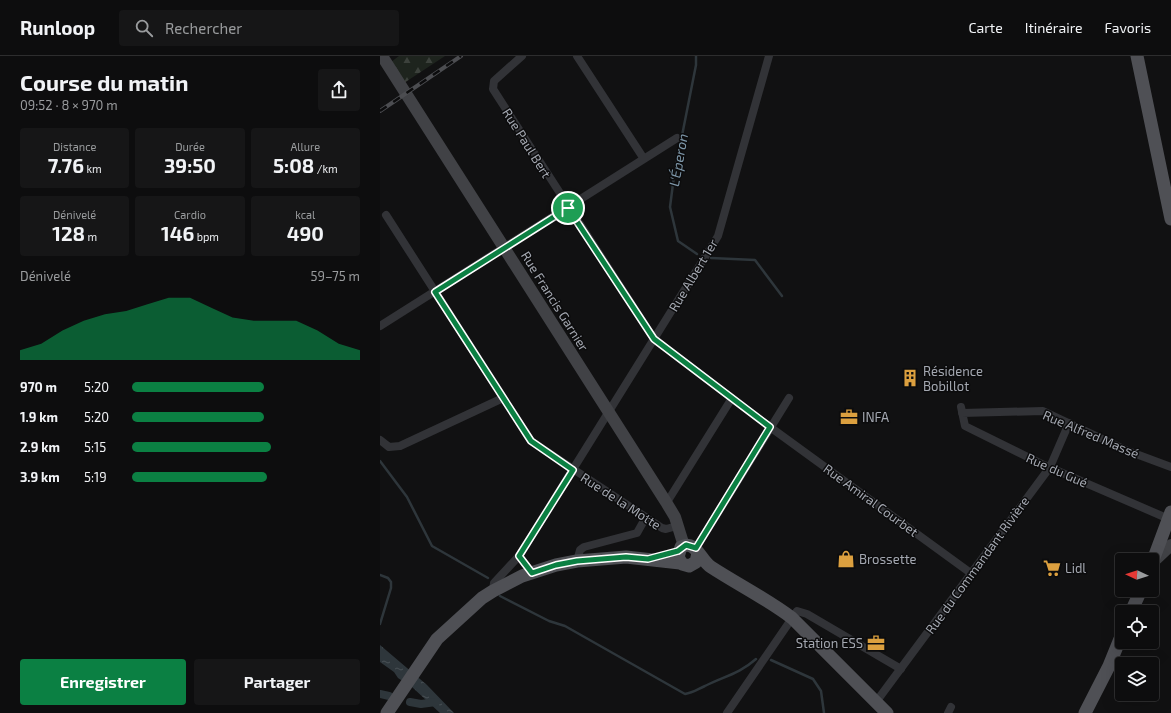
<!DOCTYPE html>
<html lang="fr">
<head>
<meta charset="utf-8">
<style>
	:root { --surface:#0d0d0e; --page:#161617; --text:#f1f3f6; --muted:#9a9c9e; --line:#2d2d2e; --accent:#0b8043 }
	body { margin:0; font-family:"Exo 2",sans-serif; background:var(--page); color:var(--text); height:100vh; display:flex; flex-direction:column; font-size:15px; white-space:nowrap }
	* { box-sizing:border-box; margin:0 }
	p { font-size:13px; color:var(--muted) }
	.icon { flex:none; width:22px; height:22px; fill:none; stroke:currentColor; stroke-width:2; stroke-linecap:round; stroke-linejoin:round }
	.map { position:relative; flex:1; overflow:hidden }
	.side { display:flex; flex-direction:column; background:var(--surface); width:380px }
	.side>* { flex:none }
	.needle { width:26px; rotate:274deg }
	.fabs { position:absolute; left:735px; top:497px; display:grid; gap:8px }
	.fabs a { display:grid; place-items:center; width:44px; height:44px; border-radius:4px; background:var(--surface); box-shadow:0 4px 16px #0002,0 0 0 1px var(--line); font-size:20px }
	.pin { position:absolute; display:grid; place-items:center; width:34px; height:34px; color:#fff; margin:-17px; border:2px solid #fff; border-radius:50%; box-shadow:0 1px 4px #0007 }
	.round { display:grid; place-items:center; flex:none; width:42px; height:42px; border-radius:4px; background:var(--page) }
	.headline { display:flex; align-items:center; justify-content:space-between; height:68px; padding:0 20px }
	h1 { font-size:22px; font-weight:700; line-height:30px }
	.stats { display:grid; grid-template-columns:repeat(3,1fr); gap:6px; height:68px; padding:4px 20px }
	.stats div { display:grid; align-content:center; border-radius:4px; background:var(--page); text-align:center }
	.stats b { font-size:20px; font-weight:700 }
	.stats small { font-size:11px; font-weight:400 }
	.stats p { font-size:11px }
	.chart { height:112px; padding:8px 20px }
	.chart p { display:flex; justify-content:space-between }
	.chart svg { width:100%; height:72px; margin-top:4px; fill:var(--accent); opacity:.7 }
	.cta { display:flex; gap:8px; margin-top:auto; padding:8px 20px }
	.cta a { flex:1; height:46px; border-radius:4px; background:var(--accent); color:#fff; font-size:16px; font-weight:700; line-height:46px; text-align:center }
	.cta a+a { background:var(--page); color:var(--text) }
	ul { padding:0 20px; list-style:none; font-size:13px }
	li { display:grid; grid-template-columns:64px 48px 1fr; align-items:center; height:30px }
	li i { height:10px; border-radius:5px; background:var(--accent) }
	header { display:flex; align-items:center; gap:24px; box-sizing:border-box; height:56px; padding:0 20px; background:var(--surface); border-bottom:1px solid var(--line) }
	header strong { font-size:19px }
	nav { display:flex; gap:22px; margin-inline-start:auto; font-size:14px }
	.search { width:280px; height:36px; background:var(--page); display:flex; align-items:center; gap:10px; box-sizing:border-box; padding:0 14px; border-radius:4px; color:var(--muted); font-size:15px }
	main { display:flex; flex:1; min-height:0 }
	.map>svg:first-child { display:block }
</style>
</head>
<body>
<header>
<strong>Runloop</strong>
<div class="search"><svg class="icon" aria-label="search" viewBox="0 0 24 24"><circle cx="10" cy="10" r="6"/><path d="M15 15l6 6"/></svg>Rechercher</div>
<nav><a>Carte</a><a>Itinéraire</a><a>Favoris</a></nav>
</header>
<main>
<section class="side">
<div class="headline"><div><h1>Course du matin</h1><p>09:52 · 8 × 970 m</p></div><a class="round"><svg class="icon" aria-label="share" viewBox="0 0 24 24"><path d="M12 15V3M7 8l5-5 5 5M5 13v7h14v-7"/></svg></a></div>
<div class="stats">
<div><p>Distance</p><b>7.76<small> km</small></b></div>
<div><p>Durée</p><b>39:50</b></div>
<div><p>Allure</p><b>5:08<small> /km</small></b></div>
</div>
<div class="stats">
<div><p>Dénivelé</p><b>128<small> m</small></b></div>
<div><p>Cardio</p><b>146<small> bpm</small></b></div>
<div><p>kcal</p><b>490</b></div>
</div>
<div class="chart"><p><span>Dénivelé</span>59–75 m</p>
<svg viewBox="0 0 160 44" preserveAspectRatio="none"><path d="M0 44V38L10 34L20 26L30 20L40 16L50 14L60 10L70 6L80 6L90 12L100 18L110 20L120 20L130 20L140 26L150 34L160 38V44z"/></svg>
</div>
<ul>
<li><b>970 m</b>5:20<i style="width:58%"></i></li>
<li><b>1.9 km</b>5:20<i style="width:58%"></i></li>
<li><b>2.9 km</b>5:15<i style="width:61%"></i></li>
<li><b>3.9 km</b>5:19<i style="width:59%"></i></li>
</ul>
<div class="cta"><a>Enregistrer</a><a>Partager</a></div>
</section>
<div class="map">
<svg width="791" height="657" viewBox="0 0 791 657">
	<defs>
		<pattern id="forest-firs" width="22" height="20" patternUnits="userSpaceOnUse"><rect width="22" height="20" fill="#1e241e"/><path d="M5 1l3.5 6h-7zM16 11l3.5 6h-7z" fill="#3c413c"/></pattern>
		<pattern id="water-ripples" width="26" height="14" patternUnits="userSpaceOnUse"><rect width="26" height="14" fill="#2e363b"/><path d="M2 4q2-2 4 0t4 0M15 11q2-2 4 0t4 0" fill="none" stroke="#495055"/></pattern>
	</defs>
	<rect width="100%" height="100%" fill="#111112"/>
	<!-- forest -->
	<path fill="url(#forest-firs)" d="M19,0H65L24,27L11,6Z"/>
	<!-- water -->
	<path fill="url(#water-ripples)" d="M0,589L47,629L74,657H60L32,631L18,622L14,616L0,606Z"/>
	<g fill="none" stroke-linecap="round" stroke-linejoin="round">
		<!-- stream -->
		<path stroke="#2e363b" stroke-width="2.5" d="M316,0V9L294,120L290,151L298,185L317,198
			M331,202L375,204L402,240
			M0,405L27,441L52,490L108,522
			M0,519L8,522L11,526V532L0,568
			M120,540L169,565L185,570L305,638C313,637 318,633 325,630C345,620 359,618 376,603
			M391,604L433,623L441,635L444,657"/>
		<!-- canal -->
		<path stroke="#2e363b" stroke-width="8" d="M0,638L9,640
			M30,646L41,648L56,646"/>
		<!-- street -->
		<path stroke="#323337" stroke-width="8" d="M142,0L114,25L113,33L274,283L390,371L592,518
			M197,0L264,103
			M6,159L151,385L282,472L286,473L297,470
			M0,270L297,82
			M581,351L585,370L664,409L789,463
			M582,357L663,355L748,395L791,411
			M0,384L9,391L20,390L123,342
			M286,446L289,443L352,342
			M316,492L409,342
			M139,500L152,517
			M197,505L200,494L204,491L257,477L266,461
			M113,535L114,527L139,500L338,180L389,0
			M496,646L670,411L689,367
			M347,657L417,555L427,558L521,613
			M568,657L571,651"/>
		<!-- secondary -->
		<path stroke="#414246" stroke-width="12" d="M2,0L286,446L295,461L304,490
			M772,507L791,489"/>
		<!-- primary -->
		<path stroke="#4f5055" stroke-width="13" d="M757,0L791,163
			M318,497L316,506L309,510L302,508L298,501L301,491C316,483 320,504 331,511C357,528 387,543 412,562L507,657
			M772,507L791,456
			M751,556L761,534
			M7,657L57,583L102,542L113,535L142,520L176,509L197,505L246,501L300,507
			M705,657L729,610L742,578"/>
		<!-- rail casing -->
		<g stroke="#4c4d51" stroke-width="4">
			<path id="rail" d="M0,55L81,0"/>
		</g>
		<!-- rail -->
		<use href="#rail" stroke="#0c0c0d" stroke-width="2.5" stroke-dasharray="8" stroke-linecap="butt"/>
	</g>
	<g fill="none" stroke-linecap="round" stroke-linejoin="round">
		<!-- route casing -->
		<g stroke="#fff" stroke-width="8">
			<path id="route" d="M188,152L274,283L390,371L316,492L306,489L298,495L268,503L246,501L197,505L176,509L152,517L139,500L193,414L151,385L55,236Z"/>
		</g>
		<!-- route -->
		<use href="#route" stroke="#0b8043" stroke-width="5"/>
	</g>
	<!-- icons -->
	<defs>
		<g id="building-bare" transform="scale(1.38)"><path d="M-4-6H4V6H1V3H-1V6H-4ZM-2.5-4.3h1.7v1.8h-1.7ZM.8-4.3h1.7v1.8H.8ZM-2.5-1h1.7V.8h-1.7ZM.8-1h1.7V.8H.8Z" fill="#dca03f" stroke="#0c0c0d" stroke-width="2.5" paint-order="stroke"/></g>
		<g id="office-bare" transform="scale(1.38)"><path d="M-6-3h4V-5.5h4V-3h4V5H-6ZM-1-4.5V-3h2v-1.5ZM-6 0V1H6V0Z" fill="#dca03f" stroke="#0c0c0d" stroke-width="2.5" paint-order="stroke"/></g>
		<g id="shop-bare" transform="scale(1.38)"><path d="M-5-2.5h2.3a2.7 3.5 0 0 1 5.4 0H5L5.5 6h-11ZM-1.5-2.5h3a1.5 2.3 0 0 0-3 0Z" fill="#dca03f" stroke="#0c0c0d" stroke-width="2.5" paint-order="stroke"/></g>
		<g id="supermarket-bare" transform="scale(1.38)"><path d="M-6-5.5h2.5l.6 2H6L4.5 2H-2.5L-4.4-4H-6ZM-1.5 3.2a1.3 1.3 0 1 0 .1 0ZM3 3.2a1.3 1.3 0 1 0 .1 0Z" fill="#dca03f" stroke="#0c0c0d" stroke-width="2.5" paint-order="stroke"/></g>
	</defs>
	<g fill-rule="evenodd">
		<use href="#building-bare" x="530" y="322"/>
		<use href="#office-bare" x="469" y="361"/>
		<use href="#shop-bare" x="466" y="503"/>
		<use href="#supermarket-bare" x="672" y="512"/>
		<use href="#office-bare" x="496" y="587"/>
	</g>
	<g text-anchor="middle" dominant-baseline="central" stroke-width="3" stroke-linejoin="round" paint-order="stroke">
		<!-- street labels -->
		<g font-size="13" fill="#a4a8b1" stroke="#0c0c0d">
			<text transform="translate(147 87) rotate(58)">Rue Paul Bert</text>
			<text transform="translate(313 219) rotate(-59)">Rue Albert 1er</text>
			<text transform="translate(175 245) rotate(58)">Rue Francis Garnier</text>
			<text transform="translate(711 378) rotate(23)">Rue Alfred Massé</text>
			<text transform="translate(677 414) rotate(24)">Rue du Gué</text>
			<text transform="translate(491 444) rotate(36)">Rue Amiral Courbet</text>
			<text transform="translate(241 445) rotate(33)">Rue de la Motte</text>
			<text transform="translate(597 509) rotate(-54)">Rue du Commandant Rivière</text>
		</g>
		<!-- poi labels -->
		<g font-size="13" fill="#a4a8b1" stroke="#0c0c0d" text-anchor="start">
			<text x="543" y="315">Résidence<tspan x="543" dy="15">Bobillot</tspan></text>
			<text x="482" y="361">INFA</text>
			<text x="479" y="503">Brossette</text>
			<text x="685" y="512">Lidl</text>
			<text x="483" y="587" text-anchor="end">Station ESS</text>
		</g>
		<!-- water labels -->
		<g font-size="14" font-style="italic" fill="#7e97a9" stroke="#0c0c0d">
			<text transform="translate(298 104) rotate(-80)">L'Éperon</text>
		</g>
	</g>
</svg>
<div class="fabs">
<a><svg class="needle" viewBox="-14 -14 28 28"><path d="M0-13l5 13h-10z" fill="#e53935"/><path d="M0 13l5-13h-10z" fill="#9a9c9e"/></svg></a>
<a><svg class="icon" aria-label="locate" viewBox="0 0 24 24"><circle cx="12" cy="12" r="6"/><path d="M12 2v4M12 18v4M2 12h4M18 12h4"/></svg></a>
<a><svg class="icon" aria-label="layers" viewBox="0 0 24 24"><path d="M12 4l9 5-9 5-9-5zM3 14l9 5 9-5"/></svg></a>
</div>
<div class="pin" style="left:188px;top:152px;background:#1e9e55"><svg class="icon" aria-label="arrive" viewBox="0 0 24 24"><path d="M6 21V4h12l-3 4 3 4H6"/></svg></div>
</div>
</main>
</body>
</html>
